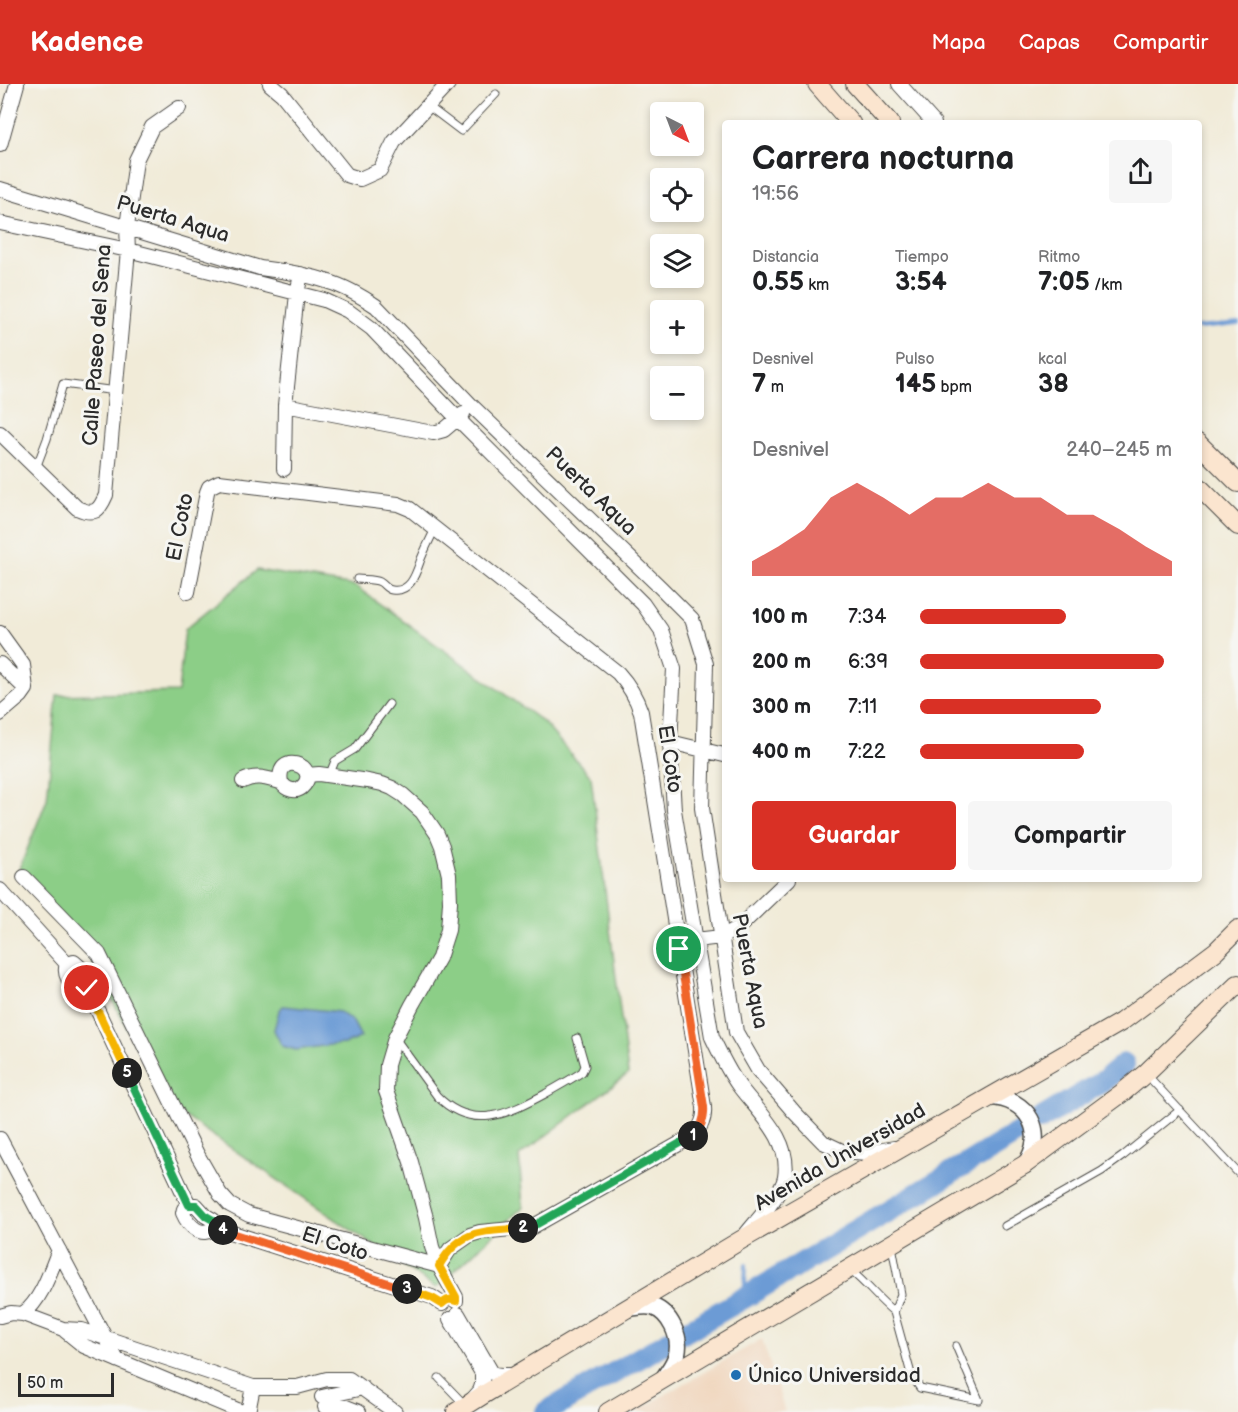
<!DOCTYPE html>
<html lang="es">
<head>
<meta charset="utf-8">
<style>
	:root { --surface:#fff; --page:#f6f6f6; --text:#202124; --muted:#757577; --accent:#d93025 }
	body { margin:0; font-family:"Balsamiq Sans",sans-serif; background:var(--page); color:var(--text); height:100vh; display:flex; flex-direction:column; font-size:22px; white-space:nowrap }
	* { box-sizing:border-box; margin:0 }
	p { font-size:20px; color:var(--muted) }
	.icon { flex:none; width:33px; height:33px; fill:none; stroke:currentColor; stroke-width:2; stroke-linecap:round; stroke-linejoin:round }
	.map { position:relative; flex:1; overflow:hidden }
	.drawer { position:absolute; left:722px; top:36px; width:480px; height:762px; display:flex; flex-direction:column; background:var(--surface); border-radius:6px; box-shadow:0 3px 9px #0003 }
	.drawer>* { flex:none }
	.needle { width:39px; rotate:138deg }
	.controls { position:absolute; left:650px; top:18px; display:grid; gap:12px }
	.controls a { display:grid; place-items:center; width:54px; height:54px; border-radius:6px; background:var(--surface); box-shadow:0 3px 9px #0003; font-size:30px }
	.scale { position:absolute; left:18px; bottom:15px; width:96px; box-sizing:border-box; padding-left:6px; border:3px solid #2b2b2b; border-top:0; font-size:16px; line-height:21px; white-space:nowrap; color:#2b2b2b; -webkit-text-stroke:4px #f6f6f2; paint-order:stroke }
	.pin { position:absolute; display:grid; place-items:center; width:51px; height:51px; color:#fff; margin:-26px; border:3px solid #fff; border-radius:50%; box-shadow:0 2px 6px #0007 }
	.km { position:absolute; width:30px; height:30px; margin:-15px; border-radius:50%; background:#222; color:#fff; font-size:16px; line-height:30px; text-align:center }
	.round { display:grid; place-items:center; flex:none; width:63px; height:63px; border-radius:6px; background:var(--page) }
	.headline { display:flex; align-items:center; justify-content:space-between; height:102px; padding:0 30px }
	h1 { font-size:33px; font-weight:600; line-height:45px }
	.stats { display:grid; grid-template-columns:repeat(3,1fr); gap:9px; height:102px; padding:6px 30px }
	.stats div { display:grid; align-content:center }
	.stats b { font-size:26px; font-weight:600 }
	.stats small { font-size:16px; font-weight:400 }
	.stats p { font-size:16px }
	.chart { height:168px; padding:12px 30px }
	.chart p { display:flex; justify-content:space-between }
	.chart svg { width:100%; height:108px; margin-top:6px; fill:var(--accent); opacity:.7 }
	.cta { display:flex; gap:12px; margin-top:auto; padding:12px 30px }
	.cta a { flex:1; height:69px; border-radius:6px; background:var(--accent); color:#fff; font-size:24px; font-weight:600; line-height:69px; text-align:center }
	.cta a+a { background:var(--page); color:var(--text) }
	ul { padding:0 30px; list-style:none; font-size:20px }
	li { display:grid; grid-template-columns:96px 72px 1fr; align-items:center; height:45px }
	li i { height:15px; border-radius:8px; background:var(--accent) }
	header { display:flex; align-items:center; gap:36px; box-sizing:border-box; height:84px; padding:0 30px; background:var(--accent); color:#fff }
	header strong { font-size:28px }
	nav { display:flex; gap:33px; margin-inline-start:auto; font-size:21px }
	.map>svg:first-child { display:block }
</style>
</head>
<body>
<header>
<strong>Kadence</strong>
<nav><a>Mapa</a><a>Capas</a><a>Compartir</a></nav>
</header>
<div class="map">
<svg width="1238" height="1328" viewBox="0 0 1238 1328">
	<rect width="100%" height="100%" fill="#f6f6f2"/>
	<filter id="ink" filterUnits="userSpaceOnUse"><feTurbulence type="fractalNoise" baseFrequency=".0167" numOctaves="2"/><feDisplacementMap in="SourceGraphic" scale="12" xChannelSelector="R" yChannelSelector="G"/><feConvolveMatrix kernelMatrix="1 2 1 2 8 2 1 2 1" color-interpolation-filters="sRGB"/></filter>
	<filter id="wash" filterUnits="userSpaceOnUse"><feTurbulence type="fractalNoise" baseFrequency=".008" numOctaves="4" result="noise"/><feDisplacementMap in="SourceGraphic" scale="24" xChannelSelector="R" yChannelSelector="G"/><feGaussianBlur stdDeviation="1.35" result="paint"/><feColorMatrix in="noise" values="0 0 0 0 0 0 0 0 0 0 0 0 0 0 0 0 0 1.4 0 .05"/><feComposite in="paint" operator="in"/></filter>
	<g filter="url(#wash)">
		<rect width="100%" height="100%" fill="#f1ebd8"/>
		<!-- built -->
		<path fill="#f0d5bc" d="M762,1255L785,1328H635Z"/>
		<!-- green -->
		<path fill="#8cce87" stroke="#5c7c59" stroke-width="1.5" d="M257,486L355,502L543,638L591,693L628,990L519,1072L523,1123L436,1204L168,1021L89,872L19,786L47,715L57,611L178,608L185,545Z"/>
		<!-- water -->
		<path fill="#6c9bd5" stroke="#4c6380" stroke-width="1.5" d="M283,922L340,928L353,938L361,953L346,960L329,961L296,966L282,962L274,946L279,927Z"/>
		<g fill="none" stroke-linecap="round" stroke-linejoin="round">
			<!-- stream -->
			<path stroke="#6c9bd5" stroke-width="4" d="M1198,244L1238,240
				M744,1214L746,1181"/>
			<!-- river -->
			<path stroke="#6c9bd5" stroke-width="22" d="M1039,1036L1105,996L1124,980
				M683,1249L744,1214L1026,1044
				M546,1328L669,1257"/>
		</g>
	</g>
	<g filter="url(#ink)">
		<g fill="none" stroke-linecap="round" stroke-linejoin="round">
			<!-- service casing -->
			<g stroke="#494845" stroke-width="9">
				<path id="service" d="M428,22L461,47L496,10
					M36,384L47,355L63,300L116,307
					M357,495C363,496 374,495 380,498C385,501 386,505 392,506C411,509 416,489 421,475C425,465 430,455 435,445
					M329,692L335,677L355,665L389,620
					M395,954L437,1012C472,1048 508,1030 545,1010C557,1003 570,996 582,988L585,982L577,954
					M1147,991L1238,1089
					M1005,1142L1102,1087L1123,1072L1180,1026
					M851,1187C867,1200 878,1215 894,1228L901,1210L892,1162
					M894,1228L911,1290L920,1304L979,1316L956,1262
					M439,1294L465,1321"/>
			</g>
			<!-- minor casing -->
			<g stroke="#494845" stroke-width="16">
				<path id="minor" d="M270,0L282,10L347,91L360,95L380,86L394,58L448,0
					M899,0L934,39
					M0,61L17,0
					M0,105L260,184C283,187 307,190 329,198C346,203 361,212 376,222L472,322L660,503L692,535L706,580L702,724L736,948L758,986L794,1028L823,1058L842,1067L867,1069L894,1064
					M0,139L128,166L324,216L348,227L371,244L458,335L643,520L661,546L674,585L670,658L674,726L712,953C720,970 728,987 739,1002C759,1029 791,1055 785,1093C782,1110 757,1136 746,1150
					M285,321L433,349L444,346L463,330
					M0,349L77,424C95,432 99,427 106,411L128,166L127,143L136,76L152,43L179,24
					M284,385L285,321L297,210L301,190
					M0,549L23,581L26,605
					M0,580L26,605
					M0,630L21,612L26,605
					M670,658L724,671
					M307,691L319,690L368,697L382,700L392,704L403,711L422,728L437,750L442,762L449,791L450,818L448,846L439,874L412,921L395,954L387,981L386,1007L411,1078L426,1134L432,1163L439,1182L456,1213V1217
					M243,697C256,690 268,695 281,698C286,706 297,710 304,701C320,681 275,667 281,698
					M24,793L99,870L197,1070L220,1110L230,1121L249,1131L439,1182L450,1165L470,1151L480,1148L532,1143L693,1052C701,1042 705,1036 704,1023L641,628C636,613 629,601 618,589L410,425L398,420L219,398L209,403L207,408L188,508
					M0,806L67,880
					M696,856L721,853L738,844L789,795
					M67,880L74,878L82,885L89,897L87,904
					M67,880C63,891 70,900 79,905L87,904
					M87,904L189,1121
					M0,1055L117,1276
					M189,1121L184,1125L183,1129C188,1141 202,1156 214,1143
					M189,1121H196L206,1132L213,1136L215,1139L214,1143
					M214,1143L432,1213L442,1220
					M23,1230C42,1215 50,1188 59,1166
					M458,1230L492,1289C500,1292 507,1291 515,1291
					M0,1232L11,1229L23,1230L63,1245L82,1246L253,1303H297L327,1295H349L395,1328
					M450,1235L482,1289V1301L480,1307L472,1316
					M63,1245L84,1262L242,1328
					M322,1313L363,1304
					M325,1323L341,1321L359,1328
					M248,1328L253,1303"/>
			</g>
			<!-- tertiary casing -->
			<g stroke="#494845" stroke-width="19">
				<path id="tertiary" d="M990,1013C1028,1014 1048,1049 1025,1081
					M629,1224C637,1223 645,1221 653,1223C670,1229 681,1253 677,1270C675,1279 668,1287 664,1294"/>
			</g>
			<!-- secondary casing -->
			<g stroke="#494845" stroke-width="20">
				<path id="secondary" d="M817,0L851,39
					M855,0L890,39
					M1198,359L1238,399
					M1198,402L1238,442
					M456,1328L483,1311L741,1156L1121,938L1216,867L1238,845
					M608,1328L1024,1081L1122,1009L1146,989L1238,900"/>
			</g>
			<!-- service -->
			<use href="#service" stroke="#fff" stroke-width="7"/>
			<!-- minor -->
			<use href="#minor" stroke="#fff" stroke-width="14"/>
			<!-- tertiary -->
			<use href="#tertiary" stroke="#fff" stroke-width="16"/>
			<!-- secondary -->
			<use href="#secondary" stroke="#fbe5cf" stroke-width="18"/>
		</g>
	</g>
	<g fill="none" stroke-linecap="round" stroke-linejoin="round" filter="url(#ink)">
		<!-- split-1 casing -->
		<g stroke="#fff" stroke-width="12">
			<path id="split-1" d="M679,865L704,1023C705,1036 701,1043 693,1052"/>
		</g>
		<!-- split-2 casing -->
		<g stroke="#fff" stroke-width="12">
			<path id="split-2" d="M523,1144L537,1140L693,1052"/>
		</g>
		<!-- split-3 casing -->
		<g stroke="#fff" stroke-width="12">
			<path id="split-3" d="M407,1205L432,1214L442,1220C447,1215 450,1215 456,1217V1213L439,1182C461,1143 485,1148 523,1144"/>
		</g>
		<!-- split-4 casing -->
		<g stroke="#fff" stroke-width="12">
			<path id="split-4" d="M223,1146L407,1205"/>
		</g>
		<!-- split-5 casing -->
		<g stroke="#fff" stroke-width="12">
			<path id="split-5" d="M127,989L189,1121H196L206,1132L213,1136L215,1139L214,1143L223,1146"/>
		</g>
		<!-- split-6 casing -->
		<g stroke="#fff" stroke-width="12">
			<path id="split-6" d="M87,904L127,989"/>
		</g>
		<!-- split-1 -->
		<use href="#split-1" stroke="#f0652b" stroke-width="8"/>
		<!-- split-2 -->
		<use href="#split-2" stroke="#22a559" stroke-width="8"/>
		<!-- split-3 -->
		<use href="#split-3" stroke="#f5b400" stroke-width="8"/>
		<!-- split-4 -->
		<use href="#split-4" stroke="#f0652b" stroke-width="8"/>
		<!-- split-5 -->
		<use href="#split-5" stroke="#22a559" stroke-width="8"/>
		<!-- split-6 -->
		<use href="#split-6" stroke="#f5b400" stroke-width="8"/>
	</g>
	<!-- markers -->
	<circle fill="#1f6fb2" stroke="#f6f6f2" stroke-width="2" cx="736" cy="1291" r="6"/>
	<g text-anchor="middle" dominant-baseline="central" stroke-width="6" stroke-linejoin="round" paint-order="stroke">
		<!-- street labels -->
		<g font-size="21" fill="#2b2b2b" stroke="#f6f6f2">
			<text transform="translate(173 135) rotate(17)">Puerta Aqua</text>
			<text transform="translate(97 261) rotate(-86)">Calle Paseo del Sena</text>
			<text transform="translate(591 407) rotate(44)">Puerta Aqua</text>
			<text transform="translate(180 443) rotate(-79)">El Coto</text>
			<text transform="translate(670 675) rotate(81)">El Coto</text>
			<text transform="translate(750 887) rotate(79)">Puerta Aqua</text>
			<text transform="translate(840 1073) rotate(-30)">Avenida Universidad</text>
			<text transform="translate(335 1160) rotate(18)">El Coto</text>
		</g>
		<!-- poi labels -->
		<g font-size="21" fill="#2b2b2b" stroke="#f6f6f2" text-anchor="start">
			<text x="748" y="1291">Único Universidad</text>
		</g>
	</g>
</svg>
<div class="controls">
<a><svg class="needle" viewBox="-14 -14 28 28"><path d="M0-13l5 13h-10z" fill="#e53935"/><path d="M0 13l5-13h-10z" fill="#757577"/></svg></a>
<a><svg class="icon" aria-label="locate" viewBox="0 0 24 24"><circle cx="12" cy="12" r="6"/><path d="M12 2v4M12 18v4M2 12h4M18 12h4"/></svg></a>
<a><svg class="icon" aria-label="layers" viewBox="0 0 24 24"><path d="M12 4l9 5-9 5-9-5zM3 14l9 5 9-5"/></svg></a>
<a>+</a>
<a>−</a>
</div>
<div class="scale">50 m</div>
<div class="pin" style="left:679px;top:865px;background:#1e9e55"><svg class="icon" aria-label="arrive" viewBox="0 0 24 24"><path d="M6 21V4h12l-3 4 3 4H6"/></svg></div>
<div class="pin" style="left:87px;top:904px;background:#d93025"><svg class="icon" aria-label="check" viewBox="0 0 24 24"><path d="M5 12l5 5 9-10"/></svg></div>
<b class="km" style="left:693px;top:1052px">1</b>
<b class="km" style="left:523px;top:1144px">2</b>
<b class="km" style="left:407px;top:1205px">3</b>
<b class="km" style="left:223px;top:1146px">4</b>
<b class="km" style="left:127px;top:989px">5</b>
<section class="drawer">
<div class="headline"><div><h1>Carrera nocturna</h1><p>19:56</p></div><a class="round"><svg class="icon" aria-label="share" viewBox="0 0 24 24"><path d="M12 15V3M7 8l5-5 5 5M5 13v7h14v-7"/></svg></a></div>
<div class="stats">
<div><p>Distancia</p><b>0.55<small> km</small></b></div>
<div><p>Tiempo</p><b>3:54</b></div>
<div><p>Ritmo</p><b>7:05<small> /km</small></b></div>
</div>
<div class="stats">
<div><p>Desnivel</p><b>7<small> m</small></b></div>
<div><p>Pulso</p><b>145<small> bpm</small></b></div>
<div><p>kcal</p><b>38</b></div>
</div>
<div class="chart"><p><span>Desnivel</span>240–245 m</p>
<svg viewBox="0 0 160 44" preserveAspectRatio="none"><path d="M0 44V38L10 32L20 25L30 12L40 6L50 12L60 19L70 12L80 12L90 6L100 12L110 12L120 19L130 19L140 25L150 32L160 38V44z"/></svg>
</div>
<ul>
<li><b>100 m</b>7:34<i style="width:58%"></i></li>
<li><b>200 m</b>6:39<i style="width:97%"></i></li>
<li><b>300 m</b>7:11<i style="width:72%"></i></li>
<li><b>400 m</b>7:22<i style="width:65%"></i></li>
</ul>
<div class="cta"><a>Guardar</a><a>Compartir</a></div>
</section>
</div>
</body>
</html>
